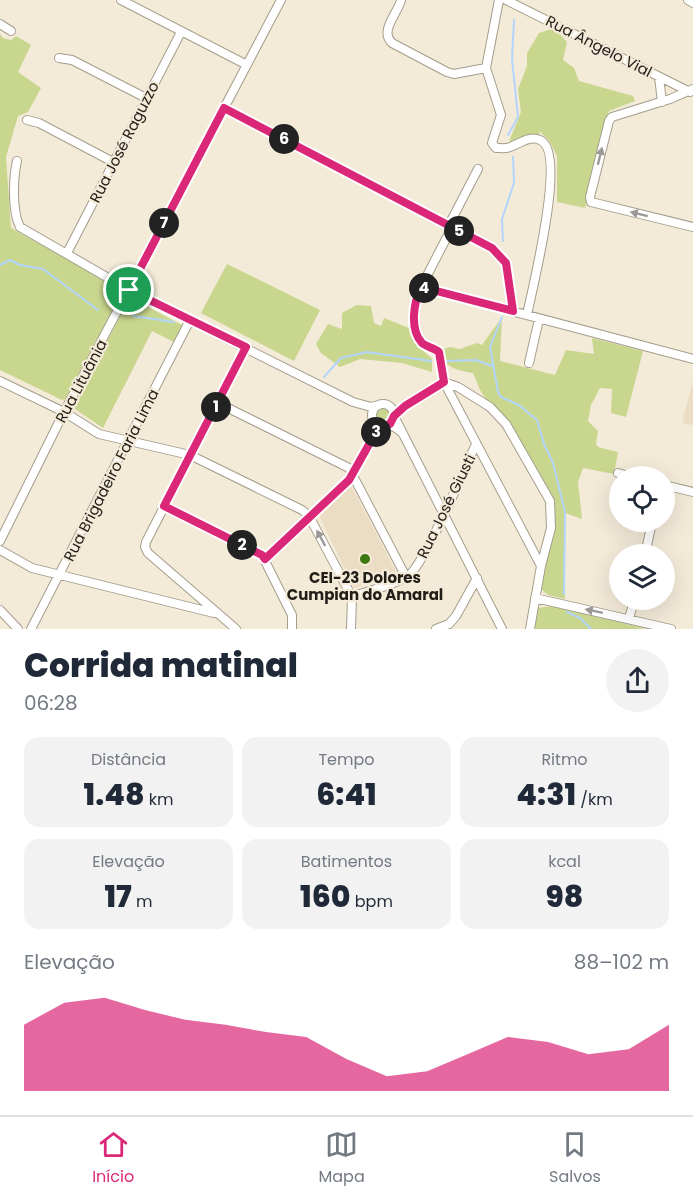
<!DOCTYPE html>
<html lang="pt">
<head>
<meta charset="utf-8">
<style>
	:root { --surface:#fff; --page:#f2f2f3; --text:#1f2937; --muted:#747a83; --line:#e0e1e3; --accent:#db2777 }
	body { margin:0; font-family:Poppins,sans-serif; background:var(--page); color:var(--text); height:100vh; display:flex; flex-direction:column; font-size:22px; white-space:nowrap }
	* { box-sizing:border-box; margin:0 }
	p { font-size:20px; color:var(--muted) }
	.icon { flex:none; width:33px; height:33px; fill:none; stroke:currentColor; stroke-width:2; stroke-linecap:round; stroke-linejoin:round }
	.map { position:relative; height:629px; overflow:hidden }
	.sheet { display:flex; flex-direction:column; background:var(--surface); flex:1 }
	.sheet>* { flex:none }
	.fabs { position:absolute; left:609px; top:466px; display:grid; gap:12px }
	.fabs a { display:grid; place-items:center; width:66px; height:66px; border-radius:50%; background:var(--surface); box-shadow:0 6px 24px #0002; font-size:30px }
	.pin { position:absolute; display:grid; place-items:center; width:51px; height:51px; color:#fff; margin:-26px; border:3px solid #fff; border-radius:50%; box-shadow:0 2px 6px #0007 }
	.km { position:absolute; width:30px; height:30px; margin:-15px; border-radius:50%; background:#222; color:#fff; font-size:16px; line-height:30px; text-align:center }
	.round { display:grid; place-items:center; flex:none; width:63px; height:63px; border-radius:32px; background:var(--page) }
	.head { display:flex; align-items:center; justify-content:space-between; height:102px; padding:0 24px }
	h1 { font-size:33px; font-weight:800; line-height:45px }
	.stats { display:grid; grid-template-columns:repeat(3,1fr); gap:9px; height:102px; padding:6px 24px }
	.stats div { display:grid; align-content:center; border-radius:15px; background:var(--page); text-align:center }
	.stats b { font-size:30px; font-weight:800 }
	.stats small { font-size:16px; font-weight:400 }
	.stats p { font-size:16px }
	.chart { height:168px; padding:12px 24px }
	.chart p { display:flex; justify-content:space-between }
	.chart svg { width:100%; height:108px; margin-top:6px; fill:var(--accent); opacity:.7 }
	.menu { display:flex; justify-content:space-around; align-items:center; height:84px; border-top:2px solid var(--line); background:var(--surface); font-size:16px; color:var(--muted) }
	.menu a { display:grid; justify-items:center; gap:3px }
	.menu .current { color:var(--accent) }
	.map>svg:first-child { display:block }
</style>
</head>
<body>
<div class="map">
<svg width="693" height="629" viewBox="0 0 693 629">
	<rect width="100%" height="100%" fill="#f4ead8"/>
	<!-- built -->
	<path fill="#ebddc4" d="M693,381V425L682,423Z
		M349,487L352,488L372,525L397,574L354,588L318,513Z"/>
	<!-- green -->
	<path fill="#c9d78e" d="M554,28L567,42L563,60L574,68L579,81L633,96L635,101L609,111L603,126L585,208L557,202V156L549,140L539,131L540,134L510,143V139L521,112L518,89L527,66V53L539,33Z
		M0,34L3,38L11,40L16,36L31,45L18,72L41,88L28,112L18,116L6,157L11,228L115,286L118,291L116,304L65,399L62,400L0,370Z
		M227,264L320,310L294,361L201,313Z
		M131,300H135L182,325L174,342L152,331L103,428L75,409V406L124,308Z
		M357,305L371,306L374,323L381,326L384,318L409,328L417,345L432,359V372L402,363L360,359L340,367L321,353L316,344L328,324L342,329V313Z
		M502,317L500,361L555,375L566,350L594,354L592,338L643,351L626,417L611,413L612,389L600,388L591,405L588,421L598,431L596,444L598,447L618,452L614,474L583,468L578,482L582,519L565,513V599L548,595L541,589L552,501L480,390L473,373C460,371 447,368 440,357L443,349L450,347L460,349L477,343L482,345Z
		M375 415a8 8 0 1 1 16 0a8 8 0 1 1-16 0Z
		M553,606L646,629H534L538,608Z"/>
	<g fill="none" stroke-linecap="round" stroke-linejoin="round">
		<!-- stream -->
		<path stroke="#b3d5fc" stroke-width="2" d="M508,135L518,117L512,59L514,20
			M503,241L502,219L514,183L513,157
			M0,265L10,260L20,265L43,269L98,310
			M133,316L174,322
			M502,317L490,347L498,392L501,397L519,405L537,420L544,444L553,463L565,512L564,594
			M446,361L476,360L492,366
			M324,377L341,358L367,352L431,361
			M567,612L580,618L591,629"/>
		<!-- minor casing -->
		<g stroke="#a59c8b" stroke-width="10">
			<path id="minor" d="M121,0L247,65
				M401,0C398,13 379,31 392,43L447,72L454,74L486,68
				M499,0L486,68L501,115L492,143L496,148C500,148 506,149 510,147C520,144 528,135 540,140C568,151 532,289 527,315
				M506,0L690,92
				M688,0L693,3
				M0,24L11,31
				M59,58L72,60L146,98
				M659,77L662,102
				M693,89L670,99L612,117L609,121L590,197L591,202L693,227
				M224,108L493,248L506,263L513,311
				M27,120L39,123L113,162
				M17,161C13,178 12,212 20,227L129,290L353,402L371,407L379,405
				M478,169L452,219L449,233L417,295C413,308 411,336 426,345C430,348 435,349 439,352L444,382L541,566
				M67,253L181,32
				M421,287L693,359
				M529,363L539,319
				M0,381L64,412L99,434L190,455L302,510L309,516L352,597L351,629
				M444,382L405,406L394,416L502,629
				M444,382L458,387L490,407L506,424L550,501L551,528L541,566L530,629
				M218,403L349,468L406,577
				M372 415a11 11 0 1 1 22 0a11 11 0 1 1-22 0Z
				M618,473L632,477
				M664,485L693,492
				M164,506L262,555L292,615V629
				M0,541L64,412L281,0
				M0,550L32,568L214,613
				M645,555L652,522
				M265,559L349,480L379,428C387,423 395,426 401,432
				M352,597C370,590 392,586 408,576C423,567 466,466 476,444
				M535,598L671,629
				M0,610L18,629
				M629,619L634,600
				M31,629L190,320
				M236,629L148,553L145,547L146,542L246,347
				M436,629L449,624L456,616L477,578"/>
		</g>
		<!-- minor -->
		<use href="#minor" stroke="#fff" stroke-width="8"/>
	</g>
	<!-- one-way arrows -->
	<defs><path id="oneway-solid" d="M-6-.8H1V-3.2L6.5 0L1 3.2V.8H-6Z" transform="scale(1.5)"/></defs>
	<g fill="#9b9997">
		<use href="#oneway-solid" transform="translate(600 156) rotate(-76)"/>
		<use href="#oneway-solid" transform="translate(639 214) rotate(-166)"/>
		<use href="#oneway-solid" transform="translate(321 538) rotate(-118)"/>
		<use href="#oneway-solid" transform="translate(594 611) rotate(-168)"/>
	</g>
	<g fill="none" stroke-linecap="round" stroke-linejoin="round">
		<!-- route casing -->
		<g stroke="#fff" stroke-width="12">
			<path id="route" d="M224,108L492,248L506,263L513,311L421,287C414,302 409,329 422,343C427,347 434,348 439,352L444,382L405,406L394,416L390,424L383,426L376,432L349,480L265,559L262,555L164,506L246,347L129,290Z"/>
		</g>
		<!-- route -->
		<use href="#route" stroke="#db2777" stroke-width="8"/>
	</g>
	<!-- markers -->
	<circle fill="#3d7913" stroke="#f4ead8" stroke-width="2" cx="365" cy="559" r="6"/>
	<g text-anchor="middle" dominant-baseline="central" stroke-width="4.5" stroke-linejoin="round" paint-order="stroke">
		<!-- street labels -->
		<g font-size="15" fill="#211d17" stroke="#f4ead8">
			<text transform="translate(599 46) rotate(27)">Rua Ângelo Vial</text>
			<text transform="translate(124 142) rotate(-63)">Rua José Raguzzo</text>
			<text transform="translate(81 381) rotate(-62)">Rua Lituânia</text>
			<text transform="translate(111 475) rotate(-63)">Rua Brigadeiro Faria Lima</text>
			<text transform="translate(446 506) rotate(-64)">Rua José Giusti</text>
		</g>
		<!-- poi labels -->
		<g font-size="15" font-weight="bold" fill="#211d17" stroke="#f4ead8">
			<text x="365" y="577">CEI-23 Dolores<tspan x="365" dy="17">Cumpian do Amaral</tspan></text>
		</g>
	</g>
</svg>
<div class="fabs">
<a><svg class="icon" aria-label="locate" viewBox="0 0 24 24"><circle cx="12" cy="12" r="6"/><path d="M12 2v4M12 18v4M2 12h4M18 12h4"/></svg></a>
<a><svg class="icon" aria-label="layers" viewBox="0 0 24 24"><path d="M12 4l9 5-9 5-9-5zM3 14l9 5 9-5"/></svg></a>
</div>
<div class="pin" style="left:129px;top:290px;background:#1e9e55"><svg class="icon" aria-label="arrive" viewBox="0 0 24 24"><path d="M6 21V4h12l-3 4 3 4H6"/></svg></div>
<b class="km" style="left:216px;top:407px">1</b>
<b class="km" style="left:242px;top:545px">2</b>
<b class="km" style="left:376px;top:432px">3</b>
<b class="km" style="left:424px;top:288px">4</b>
<b class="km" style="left:459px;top:231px">5</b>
<b class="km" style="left:284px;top:139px">6</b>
<b class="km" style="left:164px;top:223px">7</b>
</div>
<section class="sheet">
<div class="head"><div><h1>Corrida matinal</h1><p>06:28</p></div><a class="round"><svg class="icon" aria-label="share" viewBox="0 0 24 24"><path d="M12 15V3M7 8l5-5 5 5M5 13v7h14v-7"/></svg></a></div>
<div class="stats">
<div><p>Distância</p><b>1.48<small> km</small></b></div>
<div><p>Tempo</p><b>6:41</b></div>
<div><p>Ritmo</p><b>4:31<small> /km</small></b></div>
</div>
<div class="stats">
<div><p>Elevação</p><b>17<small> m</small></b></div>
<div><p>Batimentos</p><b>160<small> bpm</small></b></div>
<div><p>kcal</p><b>98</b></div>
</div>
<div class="chart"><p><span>Elevação</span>88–102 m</p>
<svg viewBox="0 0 160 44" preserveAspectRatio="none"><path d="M0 44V17L10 8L20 6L30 11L40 15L50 17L60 20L70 22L80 31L90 38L100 36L110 29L120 22L130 24L140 29L150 27L160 17V44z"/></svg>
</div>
</section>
<nav class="menu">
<a class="current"><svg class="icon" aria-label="home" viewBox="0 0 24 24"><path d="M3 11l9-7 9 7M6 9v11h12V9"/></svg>Início</a>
<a><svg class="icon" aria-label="map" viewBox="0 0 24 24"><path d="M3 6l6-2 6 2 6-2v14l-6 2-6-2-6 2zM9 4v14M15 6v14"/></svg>Mapa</a>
<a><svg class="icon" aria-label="saved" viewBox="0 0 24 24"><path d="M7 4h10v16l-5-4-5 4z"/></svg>Salvos</a>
</nav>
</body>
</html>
